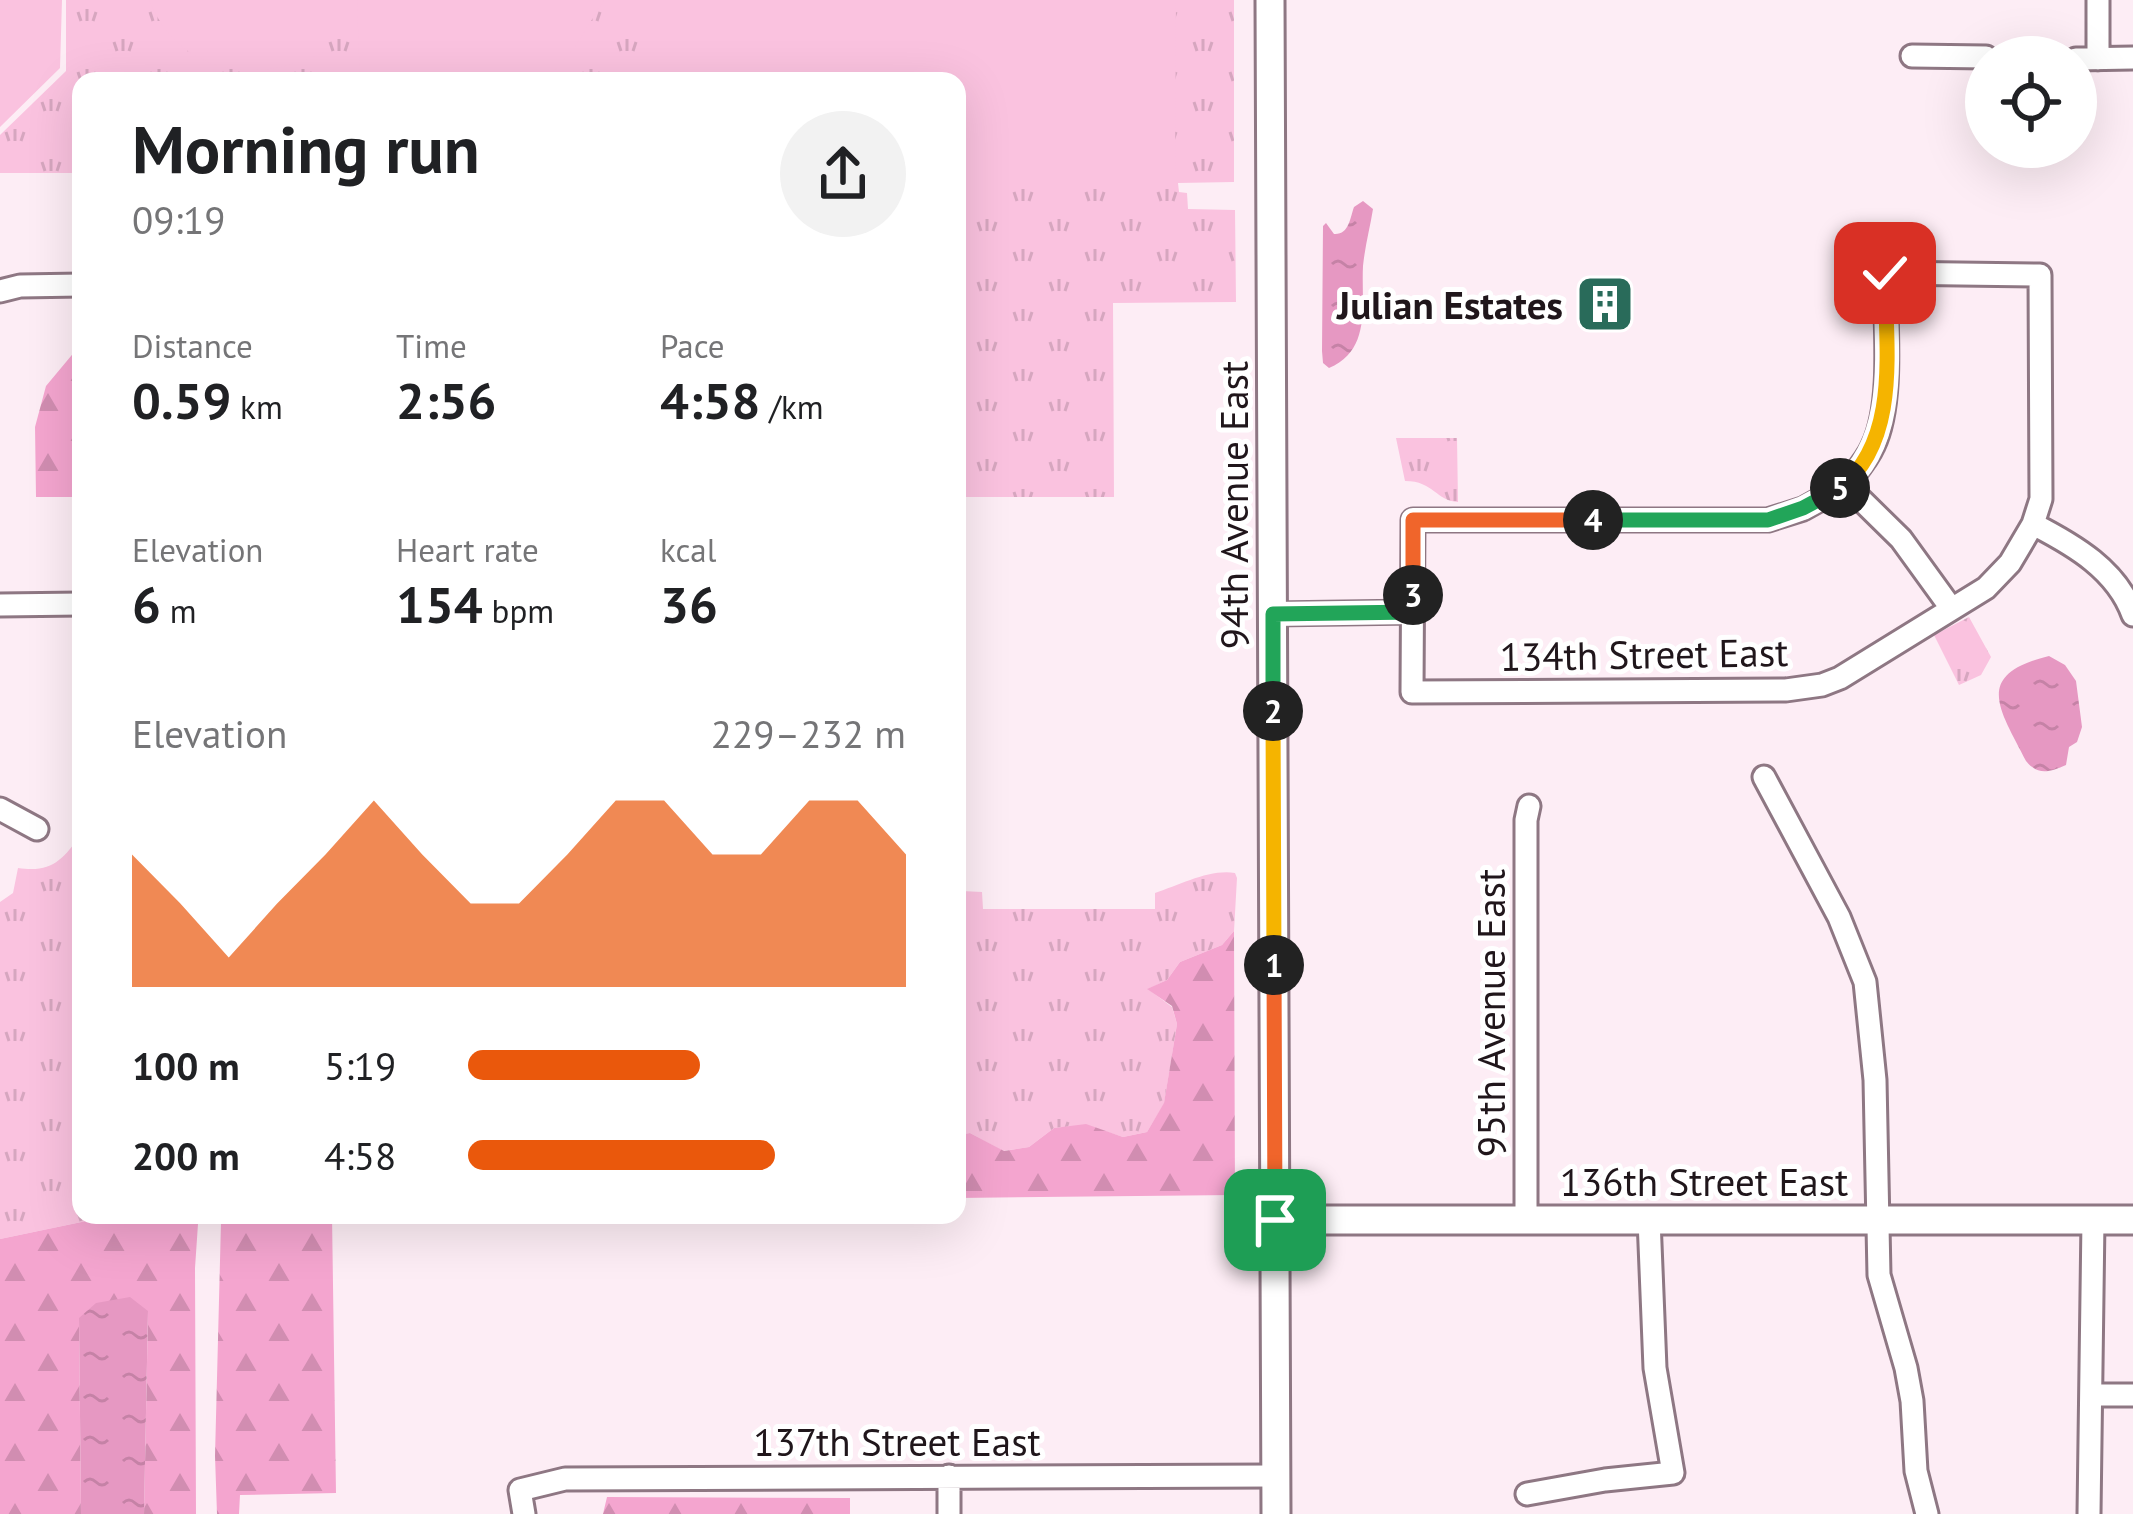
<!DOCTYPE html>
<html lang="en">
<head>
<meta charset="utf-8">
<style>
	:root { --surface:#fff; --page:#f2f2f2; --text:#202124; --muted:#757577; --accent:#ea580c }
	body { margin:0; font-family:"PT Sans",sans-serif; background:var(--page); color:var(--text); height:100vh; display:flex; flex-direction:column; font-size:45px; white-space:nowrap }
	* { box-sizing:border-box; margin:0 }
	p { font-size:39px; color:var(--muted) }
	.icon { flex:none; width:66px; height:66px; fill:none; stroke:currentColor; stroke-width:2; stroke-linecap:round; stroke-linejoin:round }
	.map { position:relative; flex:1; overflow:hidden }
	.panel { position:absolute; left:72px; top:72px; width:894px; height:1152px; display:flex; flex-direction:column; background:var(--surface); border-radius:24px; box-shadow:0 12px 48px #0002 }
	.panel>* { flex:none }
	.tools { position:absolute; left:1965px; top:36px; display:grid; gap:24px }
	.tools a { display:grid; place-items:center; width:132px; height:132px; border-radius:50%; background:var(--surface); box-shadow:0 12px 48px #0002; font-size:60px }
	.pin { position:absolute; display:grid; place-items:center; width:102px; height:102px; color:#fff; margin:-51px; border-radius:24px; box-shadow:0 6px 18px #0006 }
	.km { position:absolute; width:60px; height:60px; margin:-30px; border-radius:50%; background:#222; color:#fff; font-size:33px; line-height:60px; text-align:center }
	.round { display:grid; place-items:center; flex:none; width:126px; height:126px; border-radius:63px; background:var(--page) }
	.head { display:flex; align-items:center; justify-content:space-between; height:204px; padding:0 60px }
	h1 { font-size:66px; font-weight:600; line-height:90px }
	.figures { display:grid; grid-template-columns:repeat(3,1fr); gap:18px; height:204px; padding:12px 60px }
	.figures div { display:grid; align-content:center }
	.figures b { font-size:51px; font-weight:600 }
	.figures small { font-size:33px; font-weight:400 }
	.figures p { font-size:33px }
	.chart { height:336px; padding:24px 60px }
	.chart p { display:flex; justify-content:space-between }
	.chart svg { width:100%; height:216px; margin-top:12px; fill:var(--accent); opacity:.7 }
	ul { padding:0 60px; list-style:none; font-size:39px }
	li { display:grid; grid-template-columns:192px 144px 1fr; align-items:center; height:90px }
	li i { height:30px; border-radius:15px; background:var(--accent) }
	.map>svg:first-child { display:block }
</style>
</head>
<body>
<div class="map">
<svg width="2133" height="1514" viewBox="0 0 2133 1514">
	<defs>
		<pattern id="grass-tufts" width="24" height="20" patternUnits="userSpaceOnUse" patternTransform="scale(3)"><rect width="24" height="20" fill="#fac2df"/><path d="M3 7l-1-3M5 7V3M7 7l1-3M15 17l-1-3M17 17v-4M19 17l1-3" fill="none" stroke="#d6a6bf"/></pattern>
		<pattern id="forest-firs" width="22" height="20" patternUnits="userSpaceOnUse" patternTransform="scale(3)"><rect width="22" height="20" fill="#f4a5cf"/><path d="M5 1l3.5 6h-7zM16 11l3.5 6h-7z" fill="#d18db1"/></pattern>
		<pattern id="water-ripples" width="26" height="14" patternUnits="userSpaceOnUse" patternTransform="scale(3)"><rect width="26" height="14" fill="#e698c2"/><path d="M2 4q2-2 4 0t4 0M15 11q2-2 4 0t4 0" fill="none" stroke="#c582a6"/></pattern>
	</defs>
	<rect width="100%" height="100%" fill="#fdedf5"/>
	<!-- grass -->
	<path fill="url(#grass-tufts)" d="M66,0H1234V182L1178,183L1179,192L1187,193L1188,209L1235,210L1236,302L1113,303L1114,497H957V81H81V173H0V135L66,71Z
		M1396,438H1457L1458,502C1436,501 1434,481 1405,481Z
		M1969,617L1991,657L1981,675L1959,685L1934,635Z
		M957,796H962V891L982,892L983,909H1155V893C1180,885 1209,869 1235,873L1237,878L1234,931L1222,945L1180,962L1167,980L1148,989L1172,1007L1177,1024L1164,1104L1147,1132L1123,1137L1086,1125L1054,1128L1029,1147L1003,1151L970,1133L957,1135Z
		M81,835V1215H115L0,1239V902L13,893L18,868C52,873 62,860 81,835Z"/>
	<!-- forest -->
	<path fill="url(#forest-firs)" d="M81,344V497H36L35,427L46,386Z
		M1234,931L1235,1195L957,1198V1135L970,1133L1004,1151L1029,1147L1054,1128L1086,1124L1123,1137L1147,1132L1164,1103L1177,1024L1172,1006L1147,989L1167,980L1180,962L1222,945Z
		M115,1215H201L198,1224L195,1268L196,1514H144L148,1312L79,1319L81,1514H0V1239Z
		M225,1215H332L336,1493L240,1495L239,1514H217L215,1456L221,1222Z
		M607,1497L850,1498V1514H603Z"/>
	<!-- pitch -->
	<path fill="#fac2df" d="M0,0H62L60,68L0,127Z
		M149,0H324V52C257,85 180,76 149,0Z
		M357,0H604L575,47L545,81H360Z
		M650,0H1176L1175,180H957V81H650Z"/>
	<!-- water -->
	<path fill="url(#water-ripples)" d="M1363,201L1373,209C1370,228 1365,246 1363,266C1361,304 1372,350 1329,368L1323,363L1322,351L1323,226L1326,223L1334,234C1349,235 1350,218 1354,207Z
		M2049,656L2065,665L2076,681L2082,727L2077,742L2069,747L2066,765C2050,772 2038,776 2026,761C2000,709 1972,675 2049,656Z
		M130,1297L148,1311L144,1514H81L79,1318L96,1303Z"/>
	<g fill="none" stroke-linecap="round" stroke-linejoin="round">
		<!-- street casing -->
		<g stroke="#8e7783" stroke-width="27">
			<path id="street" d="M1912,56L1986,57
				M2076,59L2133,58
				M2098,59V0
				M0,291L20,286L81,285
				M1846,485L1803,509L1768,520H1413L1412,692L1786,690L1822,685L1840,678L1986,588L2010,563L2033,524
				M0,605L81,604
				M1951,608L1901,539L1846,485C1855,473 1867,460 1873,446C1894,403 1885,321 1885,273L2040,275L2041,499L2033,524C2074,545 2117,570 2133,615
				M1273,614L1414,612
				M1764,777L1839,917L1865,982L1875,1080L1879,1275L1906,1368L1912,1401L1916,1471L1927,1514
				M0,809L37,829
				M1526,1219V820L1529,806
				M2091,1395H2133
				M949,1476V1514
				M1527,1494L1605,1480L1673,1473L1655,1368L1649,1219
				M524,1514L520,1490L565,1479L1276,1476
				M2089,1514L2093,1220"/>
		</g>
		<!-- secondary casing -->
		<g stroke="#8e7783" stroke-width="33">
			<path id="secondary" d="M1270,0L1276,1514
				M1275,1220H2133"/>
		</g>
		<!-- street -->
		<use href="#street" stroke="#fff" stroke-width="21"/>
		<!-- secondary -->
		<use href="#secondary" stroke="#fff" stroke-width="27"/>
	</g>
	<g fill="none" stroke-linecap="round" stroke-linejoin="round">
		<!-- split-1 casing -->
		<g stroke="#fff" stroke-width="24">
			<path id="split-1" d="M1274,965L1275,1220"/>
		</g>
		<!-- split-2 casing -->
		<g stroke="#fff" stroke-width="24">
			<path id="split-2" d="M1273,711L1274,965"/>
		</g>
		<!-- split-3 casing -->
		<g stroke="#fff" stroke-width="24">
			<path id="split-3" d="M1273,711V614L1414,612L1413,595"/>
		</g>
		<!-- split-4 casing -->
		<g stroke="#fff" stroke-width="24">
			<path id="split-4" d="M1413,595V520H1593"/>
		</g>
		<!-- split-5 casing -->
		<g stroke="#fff" stroke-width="24">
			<path id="split-5" d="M1593,520H1768L1803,508L1840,488"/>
		</g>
		<!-- split-6 casing -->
		<g stroke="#fff" stroke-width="24">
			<path id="split-6" d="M1840,488C1902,439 1885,343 1885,273"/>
		</g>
		<!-- split-1 -->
		<use href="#split-1" stroke="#f0652b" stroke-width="15"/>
		<!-- split-2 -->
		<use href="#split-2" stroke="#f5b400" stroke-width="15"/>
		<!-- split-3 -->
		<use href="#split-3" stroke="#22a559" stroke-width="15"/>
		<!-- split-4 -->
		<use href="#split-4" stroke="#f0652b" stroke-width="15"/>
		<!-- split-5 -->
		<use href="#split-5" stroke="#22a559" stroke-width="15"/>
		<!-- split-6 -->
		<use href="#split-6" stroke="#f5b400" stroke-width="15"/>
	</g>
	<!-- icons -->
	<defs>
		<g id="building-square" transform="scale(3)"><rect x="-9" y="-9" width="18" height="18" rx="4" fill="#296b5a" stroke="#fff"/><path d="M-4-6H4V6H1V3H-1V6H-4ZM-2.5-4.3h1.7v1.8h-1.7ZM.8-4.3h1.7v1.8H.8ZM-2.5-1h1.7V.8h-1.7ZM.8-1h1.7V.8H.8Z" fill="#fff"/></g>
	</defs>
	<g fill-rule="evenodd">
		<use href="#building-square" x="1605" y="304"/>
	</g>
	<g text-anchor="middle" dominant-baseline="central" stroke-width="10" stroke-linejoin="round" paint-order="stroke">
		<!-- poi labels -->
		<g font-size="39" font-weight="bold" fill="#20161b" stroke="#fff" text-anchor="end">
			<text x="1563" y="304">Julian Estates</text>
		</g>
		<!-- street labels -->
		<g font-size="39" fill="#20161b" stroke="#fff">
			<text transform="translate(1233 505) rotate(-90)">94th Avenue East</text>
			<text transform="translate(1644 654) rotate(-1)">134th Street East</text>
			<text transform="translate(1490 1013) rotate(-90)">95th Avenue East</text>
			<text x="1704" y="1181">136th Street East</text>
			<text x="897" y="1441">137th Street East</text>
		</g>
	</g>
</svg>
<div class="tools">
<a><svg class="icon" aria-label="locate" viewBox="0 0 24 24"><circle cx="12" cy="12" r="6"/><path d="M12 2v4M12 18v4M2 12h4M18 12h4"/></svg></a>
</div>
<div class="pin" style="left:1275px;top:1220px;background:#1e9e55"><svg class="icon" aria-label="arrive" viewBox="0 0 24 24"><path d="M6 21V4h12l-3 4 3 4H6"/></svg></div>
<div class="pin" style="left:1885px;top:273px;background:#d93025"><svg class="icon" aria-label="check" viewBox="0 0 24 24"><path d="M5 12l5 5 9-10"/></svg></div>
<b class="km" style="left:1274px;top:965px">1</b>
<b class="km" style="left:1273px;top:711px">2</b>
<b class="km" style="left:1413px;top:595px">3</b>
<b class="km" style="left:1593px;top:520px">4</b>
<b class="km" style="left:1840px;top:488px">5</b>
<section class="panel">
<div class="head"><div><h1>Morning run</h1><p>09:19</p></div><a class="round"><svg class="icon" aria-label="share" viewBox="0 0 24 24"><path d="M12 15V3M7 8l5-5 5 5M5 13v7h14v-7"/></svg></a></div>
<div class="figures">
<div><p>Distance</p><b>0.59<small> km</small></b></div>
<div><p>Time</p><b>2:56</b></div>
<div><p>Pace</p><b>4:58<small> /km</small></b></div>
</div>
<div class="figures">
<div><p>Elevation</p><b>6<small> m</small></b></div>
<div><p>Heart rate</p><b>154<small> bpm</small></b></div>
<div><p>kcal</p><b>36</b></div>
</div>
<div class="chart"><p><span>Elevation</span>229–232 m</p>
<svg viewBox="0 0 160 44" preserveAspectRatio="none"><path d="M0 44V17L10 27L20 38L30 27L40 17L50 6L60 17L70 27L80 27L90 17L100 6L110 6L120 17L130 17L140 6L150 6L160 17V44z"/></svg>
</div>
<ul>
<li><b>100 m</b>5:19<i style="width:53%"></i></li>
<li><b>200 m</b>4:58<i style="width:70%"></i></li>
</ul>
</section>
</div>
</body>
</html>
